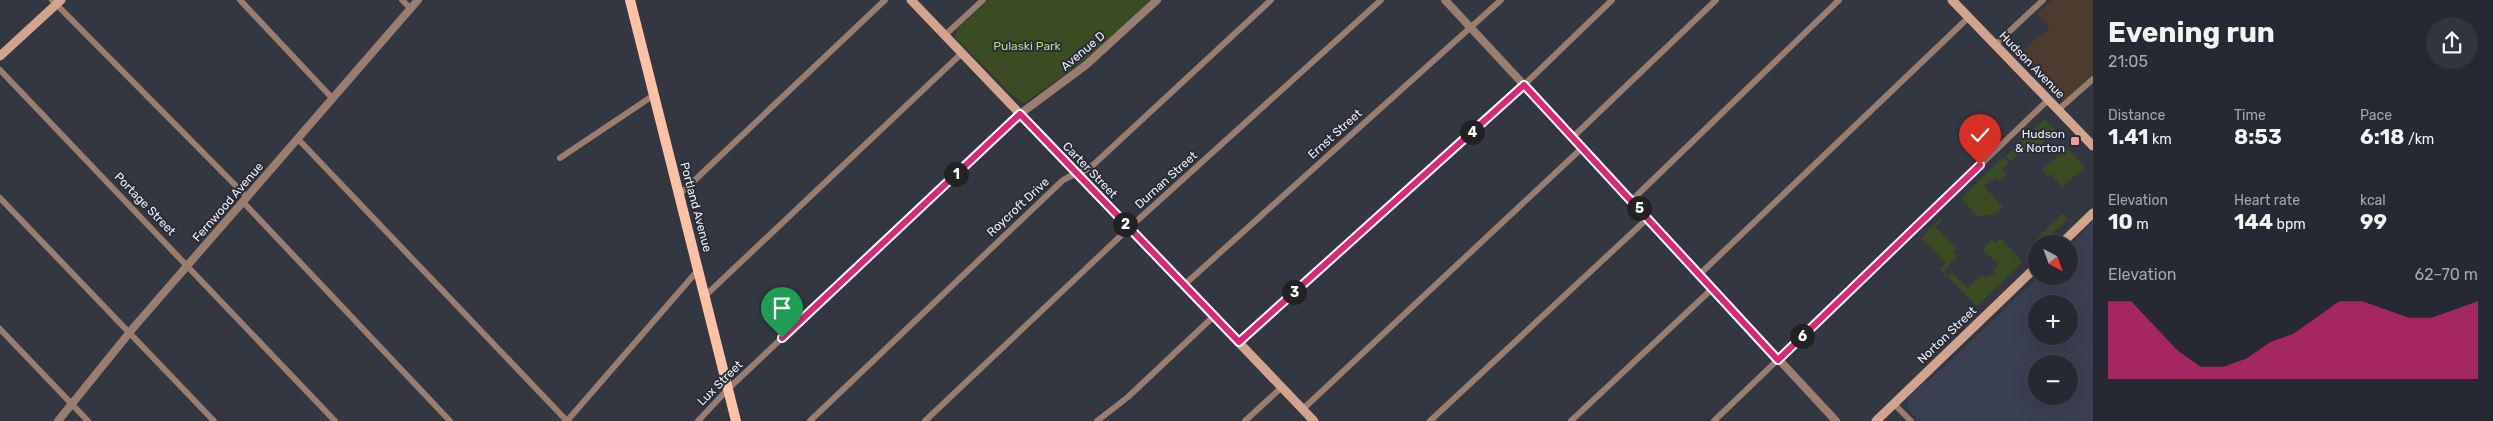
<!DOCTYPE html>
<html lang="en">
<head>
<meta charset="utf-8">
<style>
	:root { --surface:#262932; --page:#32353e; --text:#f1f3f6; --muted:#a4a6ac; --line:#42454d; --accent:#db2777 }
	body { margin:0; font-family:Rubik,sans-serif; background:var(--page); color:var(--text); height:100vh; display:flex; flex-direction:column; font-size:19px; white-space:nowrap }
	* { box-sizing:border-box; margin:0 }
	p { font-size:16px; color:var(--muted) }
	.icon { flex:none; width:28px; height:28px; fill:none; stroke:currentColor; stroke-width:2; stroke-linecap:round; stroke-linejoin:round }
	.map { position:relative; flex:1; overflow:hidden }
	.side { display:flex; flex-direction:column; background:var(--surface); width:400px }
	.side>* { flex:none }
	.needle { width:32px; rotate:139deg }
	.controls { position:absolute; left:2028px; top:235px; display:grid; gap:10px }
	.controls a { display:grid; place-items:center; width:50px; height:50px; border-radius:50%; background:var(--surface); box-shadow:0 5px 20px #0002,0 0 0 1px var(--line); font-size:25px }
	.pin { position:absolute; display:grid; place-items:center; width:42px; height:42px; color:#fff; margin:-51px -21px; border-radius:50% 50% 50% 0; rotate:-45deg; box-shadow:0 0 5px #0007 }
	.pin .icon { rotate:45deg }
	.km { position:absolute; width:25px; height:25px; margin:-12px; border-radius:50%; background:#222; color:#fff; font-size:14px; line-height:25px; text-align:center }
	.round { display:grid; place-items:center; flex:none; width:52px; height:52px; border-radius:26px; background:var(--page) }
	.headline { display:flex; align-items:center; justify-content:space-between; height:85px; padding:0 15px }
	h1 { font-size:28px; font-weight:700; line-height:38px }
	.figures { display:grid; grid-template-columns:repeat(3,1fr); gap:8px; height:85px; padding:5px 15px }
	.figures div { display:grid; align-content:center }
	.figures b { font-size:21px; font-weight:700 }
	.figures small { font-size:14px; font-weight:400 }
	.figures p { font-size:14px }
	.chart { height:140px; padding:10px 15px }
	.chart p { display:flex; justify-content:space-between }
	.chart svg { width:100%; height:90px; margin-top:5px; fill:var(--accent); opacity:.7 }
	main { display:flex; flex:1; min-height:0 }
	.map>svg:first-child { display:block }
</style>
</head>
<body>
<main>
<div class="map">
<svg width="2093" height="421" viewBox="0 0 2093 421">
	<rect width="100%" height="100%" fill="#333742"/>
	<!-- commercial -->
	<path fill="#4c3c30" d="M2052,0H2093V74L2066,100L2058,99L2017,56L2050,27L2037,14Z"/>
	<!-- built -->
	<path fill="#3a4051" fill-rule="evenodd" d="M2093,221V421H1919L1908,409V399L1910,395L1923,383L1931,379L2040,276H2069V248ZM2036,304H2069V336H2036ZM2036,364H2069V396H2036Z"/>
	<!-- green -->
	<path fill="#3b4c22" d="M989,0H1150L1089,57L1024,103L1012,95L955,37L957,29Z
		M2045,119L2055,130L2030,155L2024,149L2011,161L2006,156Z
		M2067,148L2085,167L2062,187L2051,174L2048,176L2042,170Z
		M2003,157L2009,163L2002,169L2007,174L2000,181L1997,178L1993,181L1991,179L1984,186L2003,207L1994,215L1977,216L1962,200V198Z
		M2062,214L2068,219L2041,244L2037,238Z
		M1941,218L1942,220L1935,227L1957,248L1953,252L1957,257L1944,271L1949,276L1952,273L1968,288L1982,274L1986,278L1995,273L1993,271L1999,264L1982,250L1992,240L1995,243L2000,238L2023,262L1977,306L1940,269L1946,263L1921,238Z"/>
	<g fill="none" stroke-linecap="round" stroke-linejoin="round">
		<!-- minor -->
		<path stroke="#9a7d6f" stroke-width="6" d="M52,0L247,197
			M240,0L333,99
			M402,0L411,9
			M945,35L983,0
			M1995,45L2043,0
			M0,70L335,421
			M2058,110L2093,79
			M1573,137L1716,0
			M298,139L567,421
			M560,158L654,95
			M679,195L885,0
			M0,198L214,421
			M1632,200L1839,0
			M243,202L450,421
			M1700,274L1969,17
			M1184,285L1501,0
			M706,295L962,53
			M0,329L88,421
			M1239,342L1524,85L1612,0
			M1894,404L1911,421
			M1303,409L1582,148
			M567,421L699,269
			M698,421L728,389L1020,114
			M810,421L1062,181C1072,173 1083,174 1092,166L1271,0
			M925,421L1129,228L1381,0
			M1097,421L1128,397L1214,316
			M1245,421L1282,387
			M1430,421L1648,218
			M1571,421L1713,288
			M1714,421L2048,100"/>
		<!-- tertiary -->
		<path stroke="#9a7d6f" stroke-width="8" d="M1445,0L1836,421
			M1020,114L1086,65L1157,0
			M58,421L134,327L418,0"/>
		<!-- secondary -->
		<path stroke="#d2a48e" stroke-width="9" d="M911,0L1314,421
			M1952,0L2093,146
			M0,56L61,0
			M2061,244L2093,213
			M1876,421L2036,267"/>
		<!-- primary -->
		<path stroke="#fdc1a5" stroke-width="10" d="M630,0L736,421"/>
	</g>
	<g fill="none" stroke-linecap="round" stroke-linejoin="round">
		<!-- route casing -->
		<g stroke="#fff" stroke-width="10">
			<path id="route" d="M782,338L1020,114L1239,342L1524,85L1778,360L1980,165"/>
		</g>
		<!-- route -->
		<use href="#route" stroke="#db2777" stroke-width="6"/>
	</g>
	<!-- markers -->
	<rect fill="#f59b9e" stroke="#292d38" stroke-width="2" x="2070" y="136" width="10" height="10" rx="2.5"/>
	<g text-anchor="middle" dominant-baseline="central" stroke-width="4" stroke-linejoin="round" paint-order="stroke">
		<!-- park labels -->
		<g font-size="12" fill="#b6dc83" stroke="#292d38">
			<text x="1027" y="46">Pulaski Park</text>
		</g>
		<!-- street labels -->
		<g font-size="12" fill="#edf0f7" stroke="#292d38">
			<text transform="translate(1083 51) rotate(-40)">Avenue D</text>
			<text transform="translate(2032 65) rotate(46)">Hudson Avenue</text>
			<text transform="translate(1335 134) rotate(-42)">Ernst Street</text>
			<text transform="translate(1090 170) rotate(46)">Carter Street</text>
			<text transform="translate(1166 180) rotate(-42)">Durnan Street</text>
			<text transform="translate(228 202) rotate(-49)">Fernwood Avenue</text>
			<text transform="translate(145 204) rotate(46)">Portage Street</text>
			<text transform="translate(696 207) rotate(75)">Portland Avenue</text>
			<text transform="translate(1018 207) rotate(-43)">Roycroft Drive</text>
			<text transform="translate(1947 335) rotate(-44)">Norton Street</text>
			<text transform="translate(720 383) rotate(-45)">Lux Street</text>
		</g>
		<!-- poi labels -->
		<g font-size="12" fill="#edf0f7" stroke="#292d38" text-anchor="end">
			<text x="2065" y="134">Hudson<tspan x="2065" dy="14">&amp; Norton</tspan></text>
		</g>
	</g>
</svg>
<div class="controls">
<a><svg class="needle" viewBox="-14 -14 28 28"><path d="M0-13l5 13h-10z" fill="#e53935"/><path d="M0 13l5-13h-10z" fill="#a4a6ac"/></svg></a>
<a>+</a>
<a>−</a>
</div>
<div class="pin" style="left:782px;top:338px;background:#1e9e55"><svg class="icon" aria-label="arrive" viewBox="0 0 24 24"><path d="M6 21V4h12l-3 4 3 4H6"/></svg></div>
<div class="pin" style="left:1980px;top:165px;background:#d93025"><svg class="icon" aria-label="check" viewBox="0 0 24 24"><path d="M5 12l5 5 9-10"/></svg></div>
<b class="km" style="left:956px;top:174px">1</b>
<b class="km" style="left:1125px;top:224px">2</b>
<b class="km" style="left:1294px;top:292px">3</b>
<b class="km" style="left:1472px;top:132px">4</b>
<b class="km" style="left:1639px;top:208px">5</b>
<b class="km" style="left:1802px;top:336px">6</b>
</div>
<section class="side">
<div class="headline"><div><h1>Evening run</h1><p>21:05</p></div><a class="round"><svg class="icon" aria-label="share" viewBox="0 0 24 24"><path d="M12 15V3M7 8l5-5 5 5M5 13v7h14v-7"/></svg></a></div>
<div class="figures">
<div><p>Distance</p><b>1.41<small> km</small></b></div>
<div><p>Time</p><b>8:53</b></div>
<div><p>Pace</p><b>6:18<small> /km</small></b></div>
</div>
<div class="figures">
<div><p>Elevation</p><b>10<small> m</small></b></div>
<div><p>Heart rate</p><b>144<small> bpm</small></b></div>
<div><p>kcal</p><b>99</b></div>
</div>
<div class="chart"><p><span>Elevation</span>62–70 m</p>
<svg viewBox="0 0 160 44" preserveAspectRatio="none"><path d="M0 44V6L10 6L20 18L30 30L40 38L50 38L60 34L70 26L80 22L90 14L100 6L110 6L120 10L130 14L140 14L150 10L160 6V44z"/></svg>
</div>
</section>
</main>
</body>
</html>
